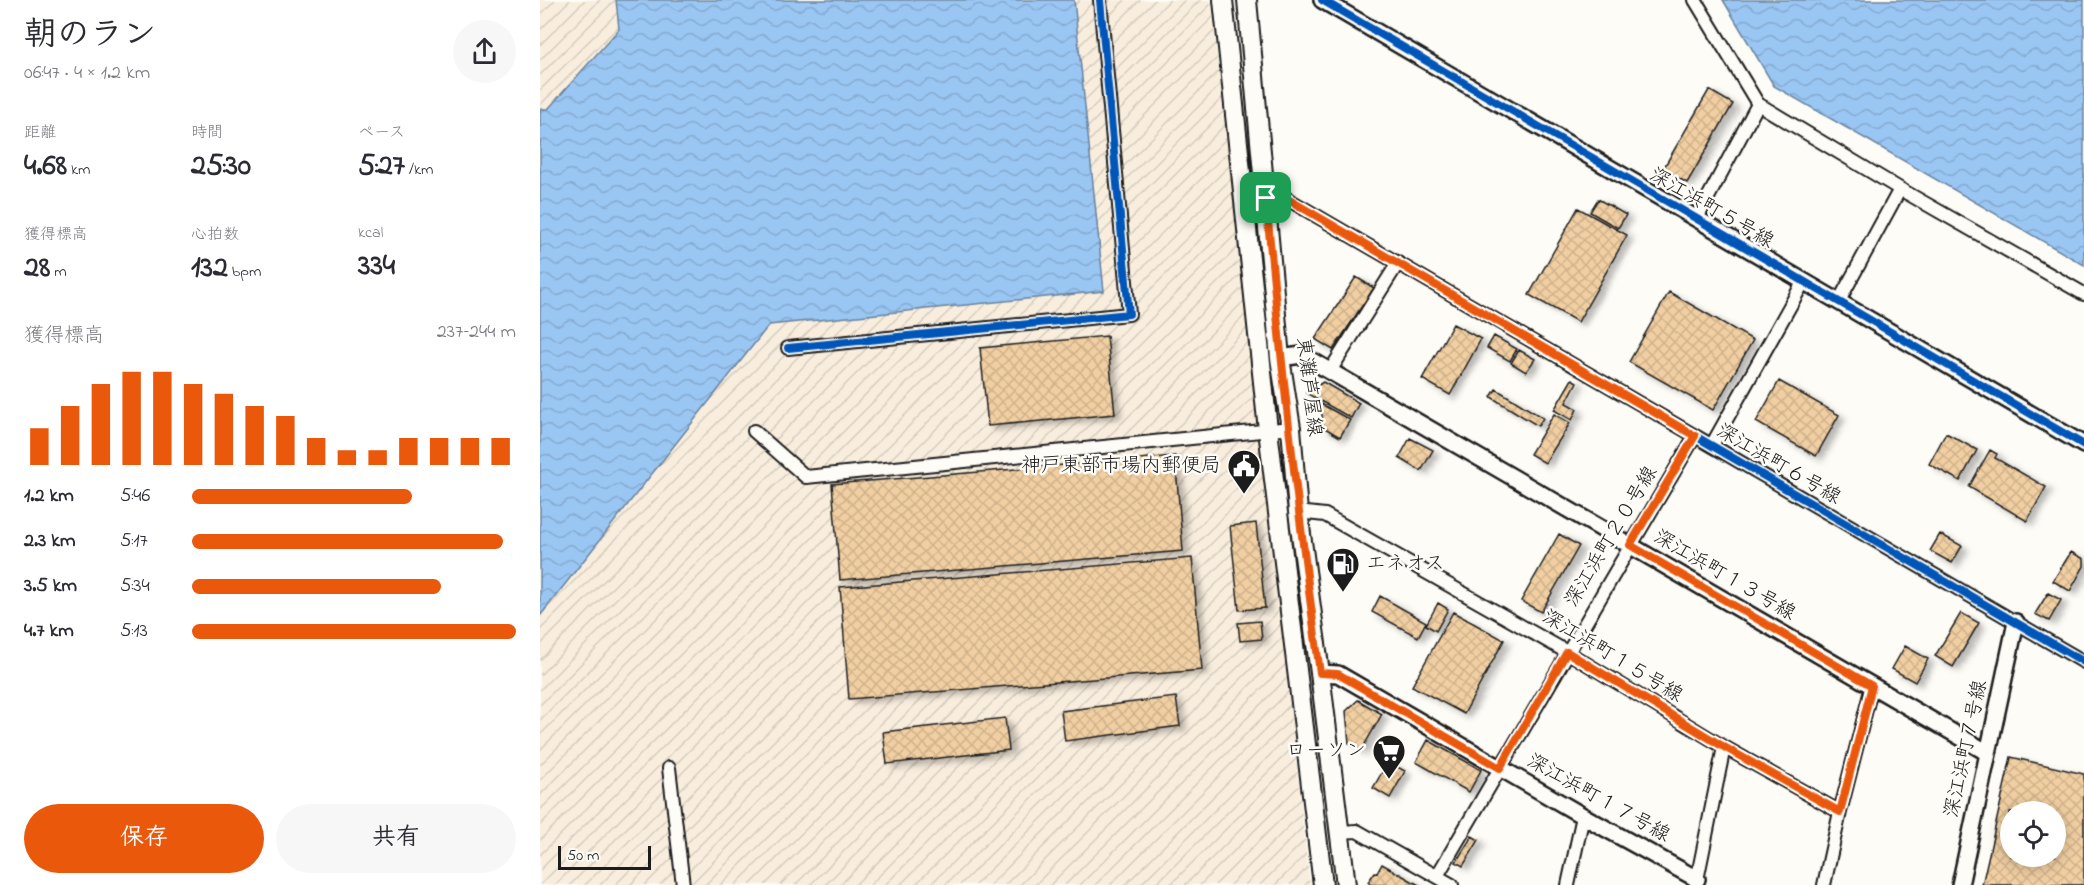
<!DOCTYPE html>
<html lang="ja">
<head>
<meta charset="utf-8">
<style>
	:root { --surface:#fff; --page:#f7f7f7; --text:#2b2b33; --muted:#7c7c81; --accent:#ea580c }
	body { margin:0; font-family:"Indie Flower","Klee One",sans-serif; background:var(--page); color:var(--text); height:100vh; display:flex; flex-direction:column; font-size:22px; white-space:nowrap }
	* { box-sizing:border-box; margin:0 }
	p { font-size:20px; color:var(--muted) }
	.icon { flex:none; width:33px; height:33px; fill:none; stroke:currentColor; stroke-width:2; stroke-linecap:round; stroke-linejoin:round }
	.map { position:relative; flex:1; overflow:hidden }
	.details { display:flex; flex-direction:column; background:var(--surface); width:540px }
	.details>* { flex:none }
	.tools { position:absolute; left:1460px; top:801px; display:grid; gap:12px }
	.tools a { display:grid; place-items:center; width:66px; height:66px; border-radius:50%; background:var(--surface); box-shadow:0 3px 15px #0003; font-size:30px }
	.scale { position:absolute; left:18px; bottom:15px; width:93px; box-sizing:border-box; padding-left:6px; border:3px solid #1c1c1c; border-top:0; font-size:16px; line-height:21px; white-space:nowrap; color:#1c1c1c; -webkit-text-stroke:4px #fdfcf7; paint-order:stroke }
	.pin { position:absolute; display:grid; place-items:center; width:51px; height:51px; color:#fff; margin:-26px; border-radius:12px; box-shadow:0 3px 9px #0006 }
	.round { display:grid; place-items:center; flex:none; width:63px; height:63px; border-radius:32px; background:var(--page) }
	.overview { display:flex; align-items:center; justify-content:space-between; height:102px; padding:0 24px }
	h1 { font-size:33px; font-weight:700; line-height:45px }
	.stats { display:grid; grid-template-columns:repeat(3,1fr); gap:9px; height:102px; padding:6px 24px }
	.stats div { display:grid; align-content:center }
	.stats b { font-size:30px; font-weight:700 }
	.stats small { font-size:16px; font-weight:400 }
	.stats p { font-size:16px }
	.chart { height:168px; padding:12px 24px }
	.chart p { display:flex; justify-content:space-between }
	.chart svg { width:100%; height:108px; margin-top:6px; stroke:var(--accent); stroke-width:6 }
	.primary-button { display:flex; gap:12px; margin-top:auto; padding:12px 24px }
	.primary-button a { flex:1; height:69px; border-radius:36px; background:var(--accent); color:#fff; font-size:24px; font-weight:700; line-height:69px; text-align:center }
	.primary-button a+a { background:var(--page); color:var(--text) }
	ul { padding:0 24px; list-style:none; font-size:20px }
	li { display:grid; grid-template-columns:96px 72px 1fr; align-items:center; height:45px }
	li i { height:15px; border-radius:8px; background:var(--accent) }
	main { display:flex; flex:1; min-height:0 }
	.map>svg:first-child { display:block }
</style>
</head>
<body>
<main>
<section class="details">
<div class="overview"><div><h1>朝のラン</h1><p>06:47 · 4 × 1.2 km</p></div><a class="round"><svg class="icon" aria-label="share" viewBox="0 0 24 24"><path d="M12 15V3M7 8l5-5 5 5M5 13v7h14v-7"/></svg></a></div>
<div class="stats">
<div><p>距離</p><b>4.68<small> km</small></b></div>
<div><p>時間</p><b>25:30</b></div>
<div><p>ペース</p><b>5:27<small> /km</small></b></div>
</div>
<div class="stats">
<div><p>獲得標高</p><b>28<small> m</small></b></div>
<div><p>心拍数</p><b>132<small> bpm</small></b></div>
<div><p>kcal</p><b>334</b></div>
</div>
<div class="chart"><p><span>獲得標高</span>237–244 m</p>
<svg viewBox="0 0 160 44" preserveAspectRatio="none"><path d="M5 44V29M15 44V20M25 44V11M35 44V6M45 44V6M55 44V11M65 44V15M75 44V20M85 44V24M95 44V33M105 44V38M115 44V38M125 44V33M135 44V33M145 44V33M155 44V33"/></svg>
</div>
<ul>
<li><b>1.2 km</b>5:46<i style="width:68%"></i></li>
<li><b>2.3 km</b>5:17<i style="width:96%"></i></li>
<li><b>3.5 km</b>5:34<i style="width:77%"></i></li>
<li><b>4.7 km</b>5:13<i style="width:100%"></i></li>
</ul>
<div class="primary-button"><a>保存</a><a>共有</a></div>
</section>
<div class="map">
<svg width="1544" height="885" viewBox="0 0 1544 885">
	<defs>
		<pattern id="industrial-furrows" width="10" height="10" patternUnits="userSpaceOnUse" patternTransform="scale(1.5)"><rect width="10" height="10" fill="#f9eede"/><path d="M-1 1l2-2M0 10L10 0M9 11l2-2" fill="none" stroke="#d5ccbe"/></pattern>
		<pattern id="water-waves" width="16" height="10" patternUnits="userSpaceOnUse" patternTransform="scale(1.5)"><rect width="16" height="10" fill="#9ac6f3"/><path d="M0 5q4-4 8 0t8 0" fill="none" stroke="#84aad0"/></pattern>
		<pattern id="building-cross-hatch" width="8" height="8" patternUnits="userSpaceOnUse" patternTransform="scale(1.5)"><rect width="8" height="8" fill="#f1cfa2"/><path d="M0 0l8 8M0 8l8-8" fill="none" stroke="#ceb18b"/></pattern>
		<filter id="shadow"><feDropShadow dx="6" dy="4" stdDeviation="3" flood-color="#0004"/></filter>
	</defs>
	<rect width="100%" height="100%" fill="#fdfcf7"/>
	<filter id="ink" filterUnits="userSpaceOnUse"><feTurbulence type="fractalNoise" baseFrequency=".0167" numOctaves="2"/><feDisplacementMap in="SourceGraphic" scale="12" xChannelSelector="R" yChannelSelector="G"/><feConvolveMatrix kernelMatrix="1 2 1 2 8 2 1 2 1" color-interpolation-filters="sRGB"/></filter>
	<g filter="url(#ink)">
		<!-- industrial -->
		<path fill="url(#industrial-furrows)" d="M0,0H76L78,29L8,109H0Z
			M534,0H671L770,885H0V616L229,325L564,291Z"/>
		<!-- water -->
		<path fill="url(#water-waves)" stroke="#68829d" stroke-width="1.5" d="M76,0H534L564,291L229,325L0,616V109H8L79,29Z
			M1183,0H1544V265L1234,86Z"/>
		<!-- building -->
		<path fill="url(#building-cross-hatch)" stroke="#1c1c1c" stroke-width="1.5" fill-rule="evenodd" filter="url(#shadow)" d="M1169,90L1193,104L1147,183L1123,169Z
			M1058,199L1086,215L1078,228L1050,212Z
			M1038,208L1087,235L1038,322L989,295Z
			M816,277L834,288L793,350L775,339Z
			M1129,292L1213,340L1173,410L1089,362Z
			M913,324L941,339L910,395L882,379Z
			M567,336L575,414L448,426L440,348Z
			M954,336L977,349L970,361L947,348Z
			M979,350L995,359L986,372L971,363Z
			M1032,379L1037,382L1026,403L1037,409L1032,420L1014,410Z
			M1239,381L1299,415L1276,456L1216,422Z
			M783,382L819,403L811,418L766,393Z
			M956,389L1003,418L998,426L951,397Z
			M781,404L810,420L800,437L783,427Z
			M1014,414L1030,423L1005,463L990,454Z
			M1406,433L1437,450L1420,481L1389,464Z
			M870,438L893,450L881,471L859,458Z
			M1450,450L1457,454L1455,458L1506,487L1487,521L1429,487Z
			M635,456L643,551L300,580L292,484Z
			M716,523L725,608L699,610L690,526Z
			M1019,534L1039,546L1001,612L981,601Z
			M1400,534L1422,546L1412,563L1390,551Z
			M1531,552L1544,559V566L1530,591L1513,581Z
			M652,558L662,670L309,699L300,587Z
			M1508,593L1521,600L1509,621L1495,614Z
			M840,596L886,622L878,637L832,612Z
			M898,603L908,609L896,631L886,625Z
			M913,612L964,640L924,714L872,686Z
			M1421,613L1439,623L1413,667L1395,656Z
			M720,621L722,639L700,641L698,623Z
			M1365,646L1388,659L1375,682L1352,669Z
			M636,697L640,726L525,741L521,711Z
			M818,700L842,714L821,751L809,743L806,711Z
			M465,718L469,750L347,764L343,732Z
			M888,740L941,770L929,792L876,762Z
			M1471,757L1544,774V885H1442ZM1470,812H1515V856H1470Z
			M848,762L865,771L850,798L833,788Z
			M932,836L939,840L923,866L916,862Z
			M842,864L879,885H831L828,882L835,872L837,873Z"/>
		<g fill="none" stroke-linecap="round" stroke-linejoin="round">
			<!-- minor casing -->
			<g stroke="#1c1c1c" stroke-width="16">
				<path id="minor" d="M1155,0L1218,104L1360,189L1544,294
					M726,198L744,197L1544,662
					M1156,220L1218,104
					M1299,301L1360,189
					M248,348L589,314L560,0
					M790,371L858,263
					M214,431L266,477L751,428
					M1172,445L1264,281
					M758,512L785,515L1027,652L1184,747L1300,812
					M129,768L143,885
					M800,832L817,831L912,885
					M897,876L1155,436
					M1028,885L1043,816
					M1156,885L1184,747
					M1284,885L1300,812L1332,686"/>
			</g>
			<!-- tertiary casing -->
			<g stroke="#1c1c1c" stroke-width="20">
				<path id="tertiary" d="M782,0L1544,445
					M740,358L762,355L1448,753
					M780,673L798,674L1043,816L1157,879
					M1420,885L1476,622"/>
			</g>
			<!-- secondary casing -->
			<g stroke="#1c1c1c" stroke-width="22">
				<path id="secondary" d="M683,0L728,430L783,885
					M707,0L740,358L751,428L758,512L780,673L806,885"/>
			</g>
			<!-- minor -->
			<use href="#minor" stroke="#fdfcf7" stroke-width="12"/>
			<!-- tertiary -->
			<use href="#tertiary" stroke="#fdfcf7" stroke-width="15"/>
			<!-- secondary -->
			<use href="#secondary" stroke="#fdfcf7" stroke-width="18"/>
			<!-- cycleway casing -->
			<g stroke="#fdfcf7" stroke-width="11">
				<path id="cycleway" d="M782,0L1544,445
					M726,198L744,197L1544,662
					M248,348L589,314L560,0"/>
			</g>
			<!-- cycleway -->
			<use href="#cycleway" stroke="#0057b8" stroke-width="8"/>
		</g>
	</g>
	<g fill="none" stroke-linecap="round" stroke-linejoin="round" filter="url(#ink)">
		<!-- route casing -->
		<g stroke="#fff" stroke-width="12">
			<path id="route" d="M744,197L1155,436L1090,545L1332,686L1300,812L1184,747L1027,652L960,768L798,674L780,673C758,515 740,357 726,198Z"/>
		</g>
		<!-- route -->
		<use href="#route" stroke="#ea580c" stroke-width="8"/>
	</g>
	<!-- icons -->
	<defs>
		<g id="civic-pin" transform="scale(1.725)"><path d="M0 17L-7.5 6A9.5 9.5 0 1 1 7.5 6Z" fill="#1c1c1c" stroke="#fdfcf7"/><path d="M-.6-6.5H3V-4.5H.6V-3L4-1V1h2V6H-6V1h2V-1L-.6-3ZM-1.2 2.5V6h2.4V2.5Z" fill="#fff"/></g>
		<g id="fuel-pin" transform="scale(1.725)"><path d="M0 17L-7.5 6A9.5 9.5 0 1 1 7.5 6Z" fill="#1c1c1c" stroke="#fdfcf7"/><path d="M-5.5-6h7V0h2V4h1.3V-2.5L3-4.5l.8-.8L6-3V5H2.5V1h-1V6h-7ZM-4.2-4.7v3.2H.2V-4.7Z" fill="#fff"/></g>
		<g id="supermarket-pin" transform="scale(1.725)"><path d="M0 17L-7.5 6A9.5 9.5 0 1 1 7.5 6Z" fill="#1c1c1c" stroke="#fdfcf7"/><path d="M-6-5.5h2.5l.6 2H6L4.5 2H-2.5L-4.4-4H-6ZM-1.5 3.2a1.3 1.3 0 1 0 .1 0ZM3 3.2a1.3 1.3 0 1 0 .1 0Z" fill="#fff"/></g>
	</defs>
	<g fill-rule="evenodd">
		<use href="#civic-pin" x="704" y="466"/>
		<use href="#fuel-pin" x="803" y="564"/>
		<use href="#supermarket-pin" x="849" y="751"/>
	</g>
	<g text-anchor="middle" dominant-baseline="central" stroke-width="5" stroke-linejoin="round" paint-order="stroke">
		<!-- street labels -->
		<g font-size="20" fill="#1c1c1c" stroke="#fdfcf7">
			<text transform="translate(1171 209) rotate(30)">深江浜町５号線</text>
			<text transform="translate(768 387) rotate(83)">東灘芦屋線</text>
			<text transform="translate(1238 465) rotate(30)">深江浜町６号線</text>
			<text transform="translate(1072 537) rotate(-59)">深江浜町２０号線</text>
			<text transform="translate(1184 576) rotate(30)">深江浜町１３号線</text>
			<text transform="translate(1072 657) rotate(31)">深江浜町１５号線</text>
			<text transform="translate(1427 749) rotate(-78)">深江浜町７号線</text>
			<text transform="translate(1058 799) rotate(29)">深江浜町１７号線</text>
		</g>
		<!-- poi labels -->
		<g font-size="20" fill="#1c1c1c" stroke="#fdfcf7" text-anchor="end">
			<text x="681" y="466">神戸東部市場内郵便局</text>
			<text x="826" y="564" text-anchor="start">エネオス</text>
			<text x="826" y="751">ローソン</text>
		</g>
	</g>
</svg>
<div class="tools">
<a><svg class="icon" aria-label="locate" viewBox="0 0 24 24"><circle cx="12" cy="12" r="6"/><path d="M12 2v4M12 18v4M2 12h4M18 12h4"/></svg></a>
</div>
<div class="scale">50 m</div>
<div class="pin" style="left:726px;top:198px;background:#1e9e55"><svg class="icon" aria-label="arrive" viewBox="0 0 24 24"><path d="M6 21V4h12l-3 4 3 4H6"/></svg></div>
</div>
</main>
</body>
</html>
